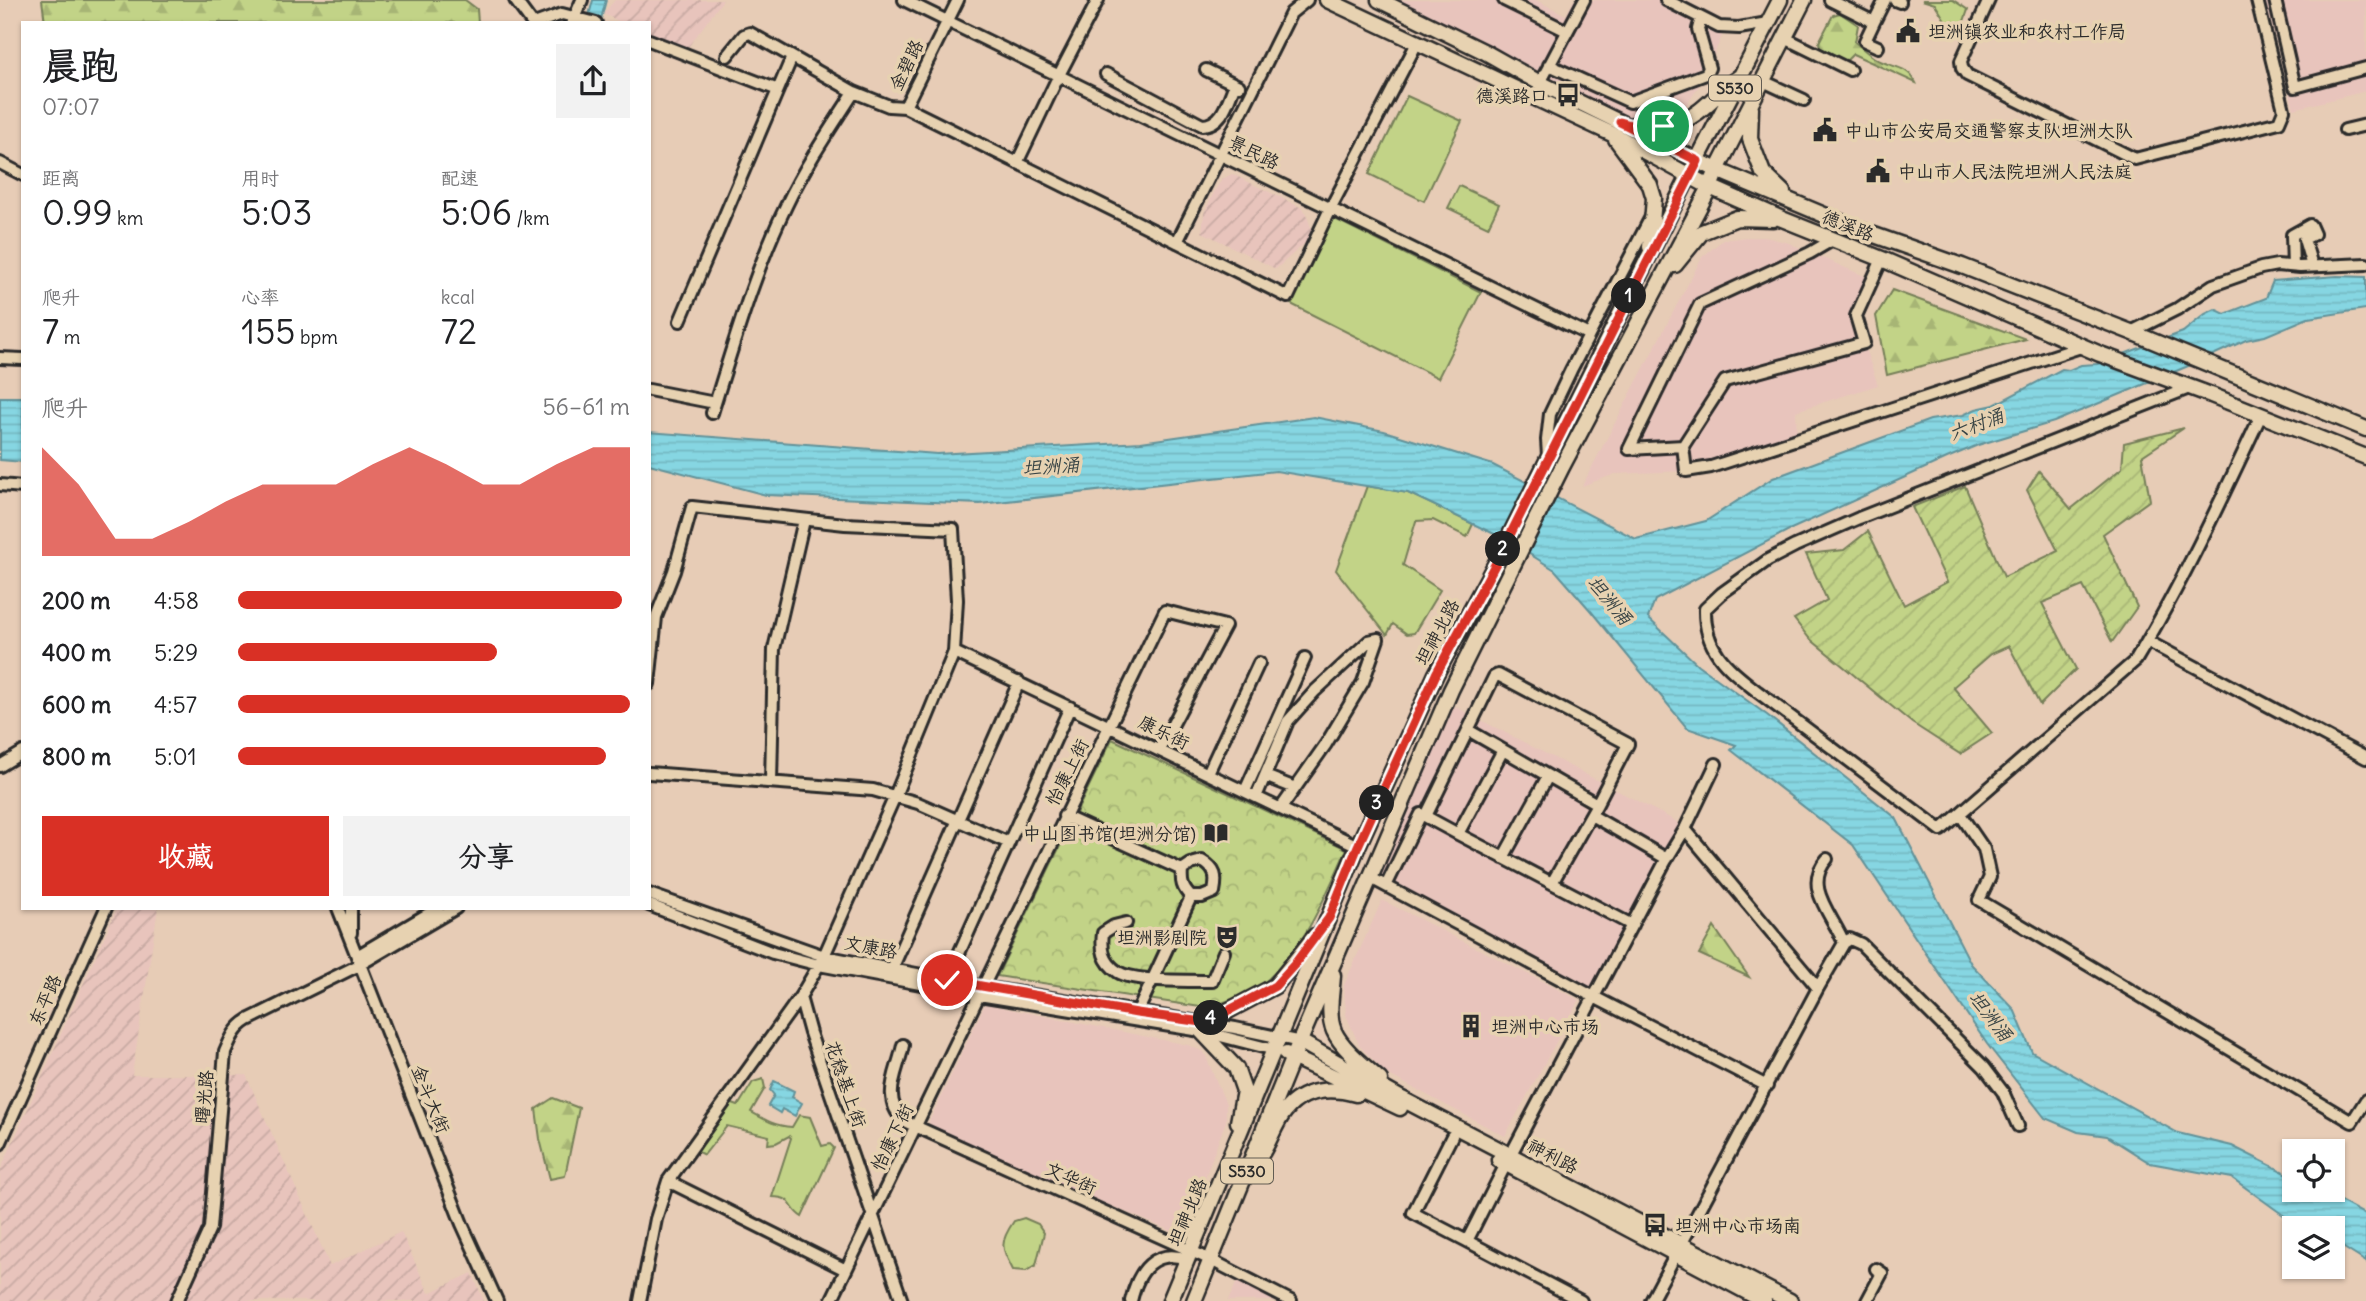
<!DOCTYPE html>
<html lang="zh">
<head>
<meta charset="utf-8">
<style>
	:root { --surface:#fff; --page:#f2f2f2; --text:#202124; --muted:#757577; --accent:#d93025 }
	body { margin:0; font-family:Delius,"LXGW WenKai TC",sans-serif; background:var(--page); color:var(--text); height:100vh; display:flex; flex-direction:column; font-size:26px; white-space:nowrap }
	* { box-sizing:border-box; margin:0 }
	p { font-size:23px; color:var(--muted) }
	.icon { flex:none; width:38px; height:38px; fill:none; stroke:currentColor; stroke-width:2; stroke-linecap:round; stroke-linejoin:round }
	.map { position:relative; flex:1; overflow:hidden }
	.sheet { position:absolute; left:21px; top:21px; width:630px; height:889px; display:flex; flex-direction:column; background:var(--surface); border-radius:0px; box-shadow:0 2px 5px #0004 }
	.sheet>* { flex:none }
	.controls { position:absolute; left:2282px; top:1139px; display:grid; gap:14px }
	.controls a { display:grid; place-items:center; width:63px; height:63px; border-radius:0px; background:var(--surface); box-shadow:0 2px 5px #0004; font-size:35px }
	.pin { position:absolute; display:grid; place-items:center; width:60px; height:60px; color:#fff; margin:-30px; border:4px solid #fff; border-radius:50%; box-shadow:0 2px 7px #0007 }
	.km { position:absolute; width:35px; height:35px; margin:-18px; border-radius:50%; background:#222; color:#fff; font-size:19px; line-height:35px; text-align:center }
	.round { display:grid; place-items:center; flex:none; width:74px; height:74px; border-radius:0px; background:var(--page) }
	.head { display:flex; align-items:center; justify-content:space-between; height:119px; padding:0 21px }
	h1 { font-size:38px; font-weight:600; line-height:52px }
	.stats { display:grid; grid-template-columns:repeat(3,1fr); gap:10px; height:119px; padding:7px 21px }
	.stats div { display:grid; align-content:center }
	.stats b { font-size:35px; font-weight:600 }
	.stats small { font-size:19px; font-weight:400 }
	.stats p { font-size:19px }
	.chart { height:196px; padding:14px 21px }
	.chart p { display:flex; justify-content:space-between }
	.chart svg { width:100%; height:126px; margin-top:7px; fill:var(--accent); opacity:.7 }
	.action { display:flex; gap:14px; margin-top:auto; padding:14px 21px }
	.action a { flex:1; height:80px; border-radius:0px; background:var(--accent); color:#fff; font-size:28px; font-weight:600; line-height:80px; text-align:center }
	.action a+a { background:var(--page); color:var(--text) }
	ul { padding:0 21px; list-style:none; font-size:23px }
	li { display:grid; grid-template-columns:112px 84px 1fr; align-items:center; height:52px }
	li i { height:18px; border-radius:9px; background:var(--accent) }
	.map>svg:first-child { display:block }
</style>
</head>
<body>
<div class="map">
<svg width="2366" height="1301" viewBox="0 0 2366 1301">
	<defs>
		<pattern id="industrial-furrows" width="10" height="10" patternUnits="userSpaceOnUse" patternTransform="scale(1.75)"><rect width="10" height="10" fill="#e8c4bc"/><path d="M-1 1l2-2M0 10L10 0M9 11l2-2" fill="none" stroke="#c7a9a2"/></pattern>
		<pattern id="forest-firs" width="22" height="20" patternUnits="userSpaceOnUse" patternTransform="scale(1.75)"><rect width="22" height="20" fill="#c2d387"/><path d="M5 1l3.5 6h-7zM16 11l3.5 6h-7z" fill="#a7b575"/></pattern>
		<pattern id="park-crowns" width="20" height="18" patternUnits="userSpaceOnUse" patternTransform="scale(1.75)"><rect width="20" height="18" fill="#c2d387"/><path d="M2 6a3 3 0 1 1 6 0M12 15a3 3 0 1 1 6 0" fill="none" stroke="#a7b575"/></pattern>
		<pattern id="garden-furrows" width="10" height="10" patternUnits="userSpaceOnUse" patternTransform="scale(1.75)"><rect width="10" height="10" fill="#c2d387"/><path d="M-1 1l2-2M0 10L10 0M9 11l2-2" fill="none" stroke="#a7b575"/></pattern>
		<pattern id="water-rules" width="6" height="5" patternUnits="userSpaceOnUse" patternTransform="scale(1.75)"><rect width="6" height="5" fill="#86d6e2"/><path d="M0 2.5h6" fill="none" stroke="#74b8c2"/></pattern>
	</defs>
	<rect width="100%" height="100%" fill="#e7ccb6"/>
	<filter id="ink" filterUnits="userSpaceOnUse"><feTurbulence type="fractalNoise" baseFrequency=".0143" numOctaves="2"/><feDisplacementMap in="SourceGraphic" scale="14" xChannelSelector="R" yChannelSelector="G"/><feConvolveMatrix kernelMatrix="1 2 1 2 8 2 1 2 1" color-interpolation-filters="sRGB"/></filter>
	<g filter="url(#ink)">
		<!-- built -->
		<path fill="#e8c4bc" d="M1398,0H1536L1566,15L1574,0H1658L1723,33L1706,74L1685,108L1636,122Z
			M2265,0H2366V91L2294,109Z
			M1746,237H1765L1789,243L1871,279L1855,320L1878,385L1796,411L1797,439L1686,471L1615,474L1582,486L1702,257L1723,240Z
			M1446,702L1674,820L1685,829L1594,997L1369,877Z
			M1382,900L1579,1000L1505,1136L1385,1073L1359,1045L1346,1015L1344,985Z
			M985,1004L1188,1045L1204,1052L1226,1104V1121L1183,1236L926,1128Z
			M1240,1275L1291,1301H1228Z"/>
		<!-- industrial -->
		<path fill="url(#industrial-furrows)" d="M615,0H723L686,50L649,34V23H623L603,14Z
			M1232,174L1304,209L1314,235L1276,269L1202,232L1204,213L1214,192L1222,179Z
			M117,908H158L132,1075H246L330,1266L401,1232L429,1293L472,1273L484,1301H0V1171Z"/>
		<!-- grass -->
		<path fill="#c2d387" stroke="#767f59" stroke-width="2" d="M1407,96L1462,121L1424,201L1369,174Z
			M1459,186L1499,204L1488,227L1448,208Z
			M1333,218L1481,292L1438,378L1291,304Z
			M1367,486L1408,493L1473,524L1467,537L1433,520L1416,521L1403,565L1440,590L1414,633L1407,634L1393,624L1387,635L1336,570Z
			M763,1079L765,1088L751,1112C765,1120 775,1126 792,1127L799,1115L810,1117L822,1146L830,1144L834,1148L802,1217C787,1208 795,1197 772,1197L791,1138L789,1136L776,1143L768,1144L769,1136L727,1126L704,1155L698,1152L723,1110L730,1103L738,1106L753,1082Z
			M1024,1218L1038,1224L1044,1233L1036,1265L1026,1271L1013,1270C1001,1247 999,1243 1014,1221Z"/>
		<!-- forest -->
		<path fill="url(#forest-firs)" stroke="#767f59" stroke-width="2" d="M42,0H465L477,9L478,23H45Z
			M1922,0H1953L1968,10L1964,21L1957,32L1945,20L1935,4Z
			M1840,13L1858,25L1855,42C1862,48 1870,56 1878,60C1894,68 1908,66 1916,83L1853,54L1845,62L1820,48L1819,42L1833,15Z
			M1892,290L2026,339L1887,375L1876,316Z
			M1714,927L1749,977L1699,954Z
			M553,1098L579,1108L565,1176L550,1179L540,1139L536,1109Z"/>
		<!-- park -->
		<path fill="url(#park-crowns)" stroke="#767f59" stroke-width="2" d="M1112,739L1347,849C1325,896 1306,947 1266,981C1249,995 1227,1001 1207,1008L997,976Z"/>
		<!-- garden -->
		<path fill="url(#garden-furrows)" stroke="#767f59" stroke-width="2" d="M2184,428L2142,456L2150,500L2103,534L2137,607L2112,642L2083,586L2042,603L2076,669L2040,705L2009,646L1991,654L1953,687L1992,733L1960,754L1912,723L1809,638L1794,619L1827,600L1806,554L1844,550L1868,531L1904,605L1947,582L1912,507L1965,486L2004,577L2058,551L2027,490L2039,471L2071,509L2122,468L2124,443Z"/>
		<!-- water -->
		<path fill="url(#water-rules)" stroke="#629299" stroke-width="2" d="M593,0H606L600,23H587Z
			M2337,276L2366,277V309L2308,318L2265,336L2246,340L2193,364L2054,422L1978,445L1947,458L1789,530L1655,600L1648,618L1698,665L1767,715L1896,818L1971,964L2014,1009L2032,1052L2178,1133L2232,1146L2294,1177V1190H2320L2366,1215V1262L2333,1241V1228H2308L2286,1217L2232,1178L2150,1163L2107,1136L2078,1132L2045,1118L1987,1044L1853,845L1731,750L1736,745L1687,728L1590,610L1555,570L1507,540L1408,493L1276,471L980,504L766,495L649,464V432L937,454L1141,442L1314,417L1384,431L1493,465L1636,539L1706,521L1773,478L1930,420L1963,415L1976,409L1994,405L2062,369L2069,370L2081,365L2097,364L2183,332L2205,314L2215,309L2225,314L2266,298L2273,281Z
			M0,397H23V462L0,460Z
			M774,1081L794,1091L792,1097L802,1103L795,1116L782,1109L780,1113L768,1106L774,1095L770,1090Z"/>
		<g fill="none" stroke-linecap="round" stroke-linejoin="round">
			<!-- minor casing -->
			<g stroke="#2b2b2b" stroke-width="16">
				<path id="minor" d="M515,0L532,23
					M904,0L1589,335
					M1504,0L1567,31
					M1666,0L1719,27L1739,28L1768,23
					M1830,0L1874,22L1885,0
					M1895,0L1900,2
					M1989,0L1961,61L1962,68L1967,75L2135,159L2279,122L2284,110L2257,0
					M2275,0L2295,87L2366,68
					M1874,22L1865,41L1878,47
					M537,23L562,14L596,23
					M572,23L582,0
					M1785,38L1850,70
					M649,40L778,90
					M727,56L744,35L750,33L854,92
					M1549,65L1630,102L1706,74L1709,68L1698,29L1701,18
					M1206,70L1239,86
					M1106,74L1202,125C1223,125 1228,100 1235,84
					M1763,81L1804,100
					M1540,83L1584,0
					M905,107L958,0
					M2345,130L2366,125
					M0,163L23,175
					M1017,163L1059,75L1098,0
					M1834,239L1810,253L1700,304L1629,449L1683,446L1686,471L1711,467L2084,346
					M1177,242L1291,13L1307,0
					M2293,266L2292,235L2310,225L2314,234L2304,239L2312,266
					M680,321L792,57
					M2131,332L2177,309L2213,285L2261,268L2277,265L2300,267L2366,264
					M0,358L23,359
					M2189,388L1859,518L1795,546L1768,560L1722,593L1705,609C1704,651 1728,668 1758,692L1941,830L2136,660C2183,582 2222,498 2261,415
					M649,390L715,403
					M712,413C734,343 754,272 786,206C805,166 830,129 854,92L889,106L905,107L1288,297L1330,209L1417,43
					M1683,446L1725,381L1864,343L1856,316L1882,259
					M1548,456L1547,440L1550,414L1571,370L1651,217
					M0,485L23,487
					M2147,641L2366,758
					M954,652L1358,846
					M1468,730L1597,804L1552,883
					M0,766L23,752
					M649,773L873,790L918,803L1009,843
					M1208,773L1259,663
					M1265,776L1295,788
					M771,782L774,649L804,520
					M1245,791L1305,658
					M1256,797L1288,721L1315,691L1369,641L1378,639
					M1281,808L1326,744L1363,682L1378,639
					M1960,814L1984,849L1990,877L1979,900L2352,1122L2366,1100
					M1591,815L1667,859
					M1064,816L1182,870
					M1426,816L1494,677L1498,675L1628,744L1597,804
					M1458,834L1632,925
					M1503,858L1548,776
					M1202,861C1216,869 1217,877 1214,892L1202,897H1191C1182,888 1181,882 1182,870L1191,864Z
					M1369,877L1594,997L1767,1086
					M1386,886L1421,814L1458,834L1503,750
					M649,894L824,956L984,987L1235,1028L1301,1042
					M649,905L773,953L819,965L979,995L1201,1031L1275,1050
					M338,908L462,1224L497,1301
					M1126,923L1114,926L1103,933C1101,949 1103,962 1118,972C1133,982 1192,981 1212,981L1224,952
					M351,933V908
					M1844,943L1850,939L1861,944L1984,1067L2003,1092L2018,1126
					M357,956L438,908
					M892,969L1019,682
					M947,980L1070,707
					M1818,988L1844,943C1833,915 1802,887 1827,859
					M800,997L810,1033L902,1301
					M1137,1013L1191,897
					M903,1045C898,1072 880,1097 904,1121L1211,1260L1291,1301
					M1452,1136L1413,1213L1467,1241L1506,1164
					M0,1144L106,908
					M1510,1156L1665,862L1685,829L1716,764
					M668,1181L846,1270
					M1467,1241L1581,1301
					M177,1301L210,1228L225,1052C231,1038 235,1028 248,1020L359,965L456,908
					M640,1301L656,1219L668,1181L800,997L824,956L895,796L954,652L957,600L953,529L845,524L692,507L674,571L656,617L649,684
					M831,1301L1165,611L1225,626L1159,750
					M1131,1301C1138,1271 1154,1248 1188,1259
					M1651,1301L1818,988L1685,829
					M1867,1301L1882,1273L1876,1269"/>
			</g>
			<!-- major casing -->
			<g stroke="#2b2b2b" stroke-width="19">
				<path id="major" d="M1327,0L1614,135L1710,187L1782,219L1882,259L2100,354L2211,395L2366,457
					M1379,0L1485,52L1540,83L1717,170L1860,230L1962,266L2131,332L2366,429
					M1751,108L1750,139L1763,173L1783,192
					M1633,125C1693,132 1697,109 1739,77
					M1616,139L1650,185L1654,198L1650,247
					M1675,265L1702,232L1737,218L1773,219
					M1333,975C1332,993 1327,1014 1334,1031C1342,1049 1366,1067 1380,1080
					M1202,1022L1224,1013L1275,986L1315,936
					M1201,1031L1236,1068L1244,1091L1238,1122
					M1301,1042L1402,1099L1790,1301
					M1286,1054L1400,1108
					M1258,1159C1269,1145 1274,1124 1285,1111C1303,1089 1330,1087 1356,1094
					M1499,1160L1764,1301
					M1170,1301L1358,846L1436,674L1497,561L1689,176L1780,0
					M1194,1301L1293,1057L1451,690L1562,467L1710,187L1717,170L1804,0"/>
			</g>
			<!-- minor -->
			<use href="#minor" stroke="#e7d2b1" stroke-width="10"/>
			<!-- major -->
			<use href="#major" stroke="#e7d2b1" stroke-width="14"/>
		</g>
	</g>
	<g fill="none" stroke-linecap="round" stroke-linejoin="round" filter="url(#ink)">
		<!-- route casing -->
		<g stroke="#fff" stroke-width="14">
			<path id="route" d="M947,980L1137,1013L1202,1022L1224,1013L1275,986L1294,965L1329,918L1358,846L1436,674L1497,561L1698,161L1620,122L1634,126H1663"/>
		</g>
		<!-- route -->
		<use href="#route" stroke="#d93025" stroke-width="9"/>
	</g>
	<!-- icons -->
	<defs>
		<g id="civic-bare" transform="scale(1.89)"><path d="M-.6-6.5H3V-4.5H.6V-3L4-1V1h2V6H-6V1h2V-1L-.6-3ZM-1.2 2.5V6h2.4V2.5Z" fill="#2b2b2b" stroke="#e7d2b1" stroke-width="2.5" paint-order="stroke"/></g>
		<g id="bus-bare" transform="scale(1.89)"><path d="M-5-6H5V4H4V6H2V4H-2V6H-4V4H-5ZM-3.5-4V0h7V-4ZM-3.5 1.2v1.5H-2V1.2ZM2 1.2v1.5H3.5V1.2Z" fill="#2b2b2b" stroke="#e7d2b1" stroke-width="2.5" paint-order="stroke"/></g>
		<g id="library-bare" transform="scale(1.89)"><path d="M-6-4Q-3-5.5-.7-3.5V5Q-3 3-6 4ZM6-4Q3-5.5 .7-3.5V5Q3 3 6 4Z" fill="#2b2b2b" stroke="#e7d2b1" stroke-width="2.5" paint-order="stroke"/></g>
		<g id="theatre-bare" transform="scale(1.89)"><path d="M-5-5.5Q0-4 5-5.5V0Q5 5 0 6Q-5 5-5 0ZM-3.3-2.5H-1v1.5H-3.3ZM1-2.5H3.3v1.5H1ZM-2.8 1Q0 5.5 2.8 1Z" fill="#2b2b2b" stroke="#e7d2b1" stroke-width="2.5" paint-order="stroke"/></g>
		<g id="building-bare" transform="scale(1.89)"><path d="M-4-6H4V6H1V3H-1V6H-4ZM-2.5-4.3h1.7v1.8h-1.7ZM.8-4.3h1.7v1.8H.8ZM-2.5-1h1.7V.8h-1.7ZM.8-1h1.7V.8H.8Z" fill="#2b2b2b" stroke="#e7d2b1" stroke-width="2.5" paint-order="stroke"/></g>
	</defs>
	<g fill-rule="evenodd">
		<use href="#civic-bare" x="1908" y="31"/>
		<use href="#bus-bare" x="1568" y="95"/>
		<use href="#civic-bare" x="1825" y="130"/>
		<use href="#civic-bare" x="1878" y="171"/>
		<use href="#library-bare" x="1216" y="833"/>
		<use href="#theatre-bare" x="1227" y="937"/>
		<use href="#building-bare" x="1471" y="1026"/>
		<use href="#bus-bare" x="1655" y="1225"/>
	</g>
	<g text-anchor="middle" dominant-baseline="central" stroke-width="7" stroke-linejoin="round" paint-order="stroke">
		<!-- shield labels -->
		<g fill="#e7d2b1" stroke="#635d53" stroke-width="2">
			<rect x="1709" y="75.5" width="52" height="25" rx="5"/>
			<rect x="1221" y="1158.5" width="52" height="25" rx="5"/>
		</g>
		<g font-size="16" font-weight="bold" fill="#2b2b2b">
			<text x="1735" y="88">S530</text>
			<text x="1247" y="1171">S530</text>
		</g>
		<!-- poi labels -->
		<g font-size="18" fill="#2b2b2b" stroke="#e7d2b1" text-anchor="start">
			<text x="1928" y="31">坦洲镇农业和农村工作局</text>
			<text x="1548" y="95" text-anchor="end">德溪路口</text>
			<text x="1845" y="130">中山市公安局交通警察支队坦洲大队</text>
			<text x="1898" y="171">中山市人民法院坦洲人民法庭</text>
			<text x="1196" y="833" text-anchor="end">中山图书馆(坦洲分馆)</text>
			<text x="1207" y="937" text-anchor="end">坦洲影剧院</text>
			<text x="1491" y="1026">坦洲中心市场</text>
			<text x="1675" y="1225">坦洲中心市场南</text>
		</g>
		<!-- street labels -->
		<g font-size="18" fill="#2b2b2b" stroke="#e7d2b1">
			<text transform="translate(906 65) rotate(-64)">金碧路</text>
			<text transform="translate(1254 152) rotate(26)">景民路</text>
			<text transform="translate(1848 225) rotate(22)">德溪路</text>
			<text transform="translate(1437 632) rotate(-62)">坦神北路</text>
			<text transform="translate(1164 732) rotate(26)">康乐街</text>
			<text transform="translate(1067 772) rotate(-63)">怡康上街</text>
			<text transform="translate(871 947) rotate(11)">文康路</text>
			<text transform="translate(45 1000) rotate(-66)">东平路</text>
			<text transform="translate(846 1084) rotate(71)">花稔基上街</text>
			<text transform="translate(204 1097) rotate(-85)">曙光路</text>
			<text transform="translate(431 1099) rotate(68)">金斗大街</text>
			<text transform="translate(892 1137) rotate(-64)">怡康下街</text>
			<text transform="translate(1553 1156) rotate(27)">神利路</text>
			<text transform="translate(1071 1178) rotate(24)">文华街</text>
			<text transform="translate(1187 1212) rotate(-67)">坦神北路</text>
		</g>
		<!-- water labels -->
		<g font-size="19" font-style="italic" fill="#394546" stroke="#e7d2b1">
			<text transform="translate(1976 424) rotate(-21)">六村涌</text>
			<text transform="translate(1051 466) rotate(-4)">坦洲涌</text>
			<text transform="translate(1610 600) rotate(50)">坦洲涌</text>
			<text transform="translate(1991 1016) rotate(52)">坦洲涌</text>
		</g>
	</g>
</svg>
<div class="controls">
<a><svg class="icon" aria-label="locate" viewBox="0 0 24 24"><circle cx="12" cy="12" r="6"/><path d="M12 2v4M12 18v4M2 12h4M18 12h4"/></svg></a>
<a><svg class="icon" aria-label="layers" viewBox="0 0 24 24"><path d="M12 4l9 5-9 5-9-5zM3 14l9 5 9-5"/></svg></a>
</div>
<div class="pin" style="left:1663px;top:126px;background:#1e9e55"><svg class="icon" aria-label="arrive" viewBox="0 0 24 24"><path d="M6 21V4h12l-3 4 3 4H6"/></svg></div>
<div class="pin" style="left:947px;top:980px;background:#d93025"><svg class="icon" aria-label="check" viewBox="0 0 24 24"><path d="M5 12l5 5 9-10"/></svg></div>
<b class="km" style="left:1629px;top:296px">1</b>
<b class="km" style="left:1503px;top:549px">2</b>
<b class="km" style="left:1377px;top:803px">3</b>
<b class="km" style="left:1211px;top:1018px">4</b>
<section class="sheet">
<div class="head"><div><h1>晨跑</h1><p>07:07</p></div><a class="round"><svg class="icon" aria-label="share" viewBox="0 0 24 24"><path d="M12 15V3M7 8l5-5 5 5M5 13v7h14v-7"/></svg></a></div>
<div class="stats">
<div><p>距离</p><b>0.99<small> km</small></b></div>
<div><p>用时</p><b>5:03</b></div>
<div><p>配速</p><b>5:06<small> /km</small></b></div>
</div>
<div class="stats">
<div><p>爬升</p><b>7<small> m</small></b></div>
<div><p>心率</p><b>155<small> bpm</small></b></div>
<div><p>kcal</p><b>72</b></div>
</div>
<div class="chart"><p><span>爬升</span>56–61 m</p>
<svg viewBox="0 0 160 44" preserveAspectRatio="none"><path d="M0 44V6L10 19L20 38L30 38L40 32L50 25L60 19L70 19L80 19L90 12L100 6L110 12L120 19L130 19L140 12L150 6L160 6V44z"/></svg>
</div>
<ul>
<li><b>200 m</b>4:58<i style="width:98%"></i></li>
<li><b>400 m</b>5:29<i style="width:66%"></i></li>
<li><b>600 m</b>4:57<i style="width:100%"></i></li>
<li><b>800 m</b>5:01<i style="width:94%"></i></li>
</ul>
<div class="action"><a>收藏</a><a>分享</a></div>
</section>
</div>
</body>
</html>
